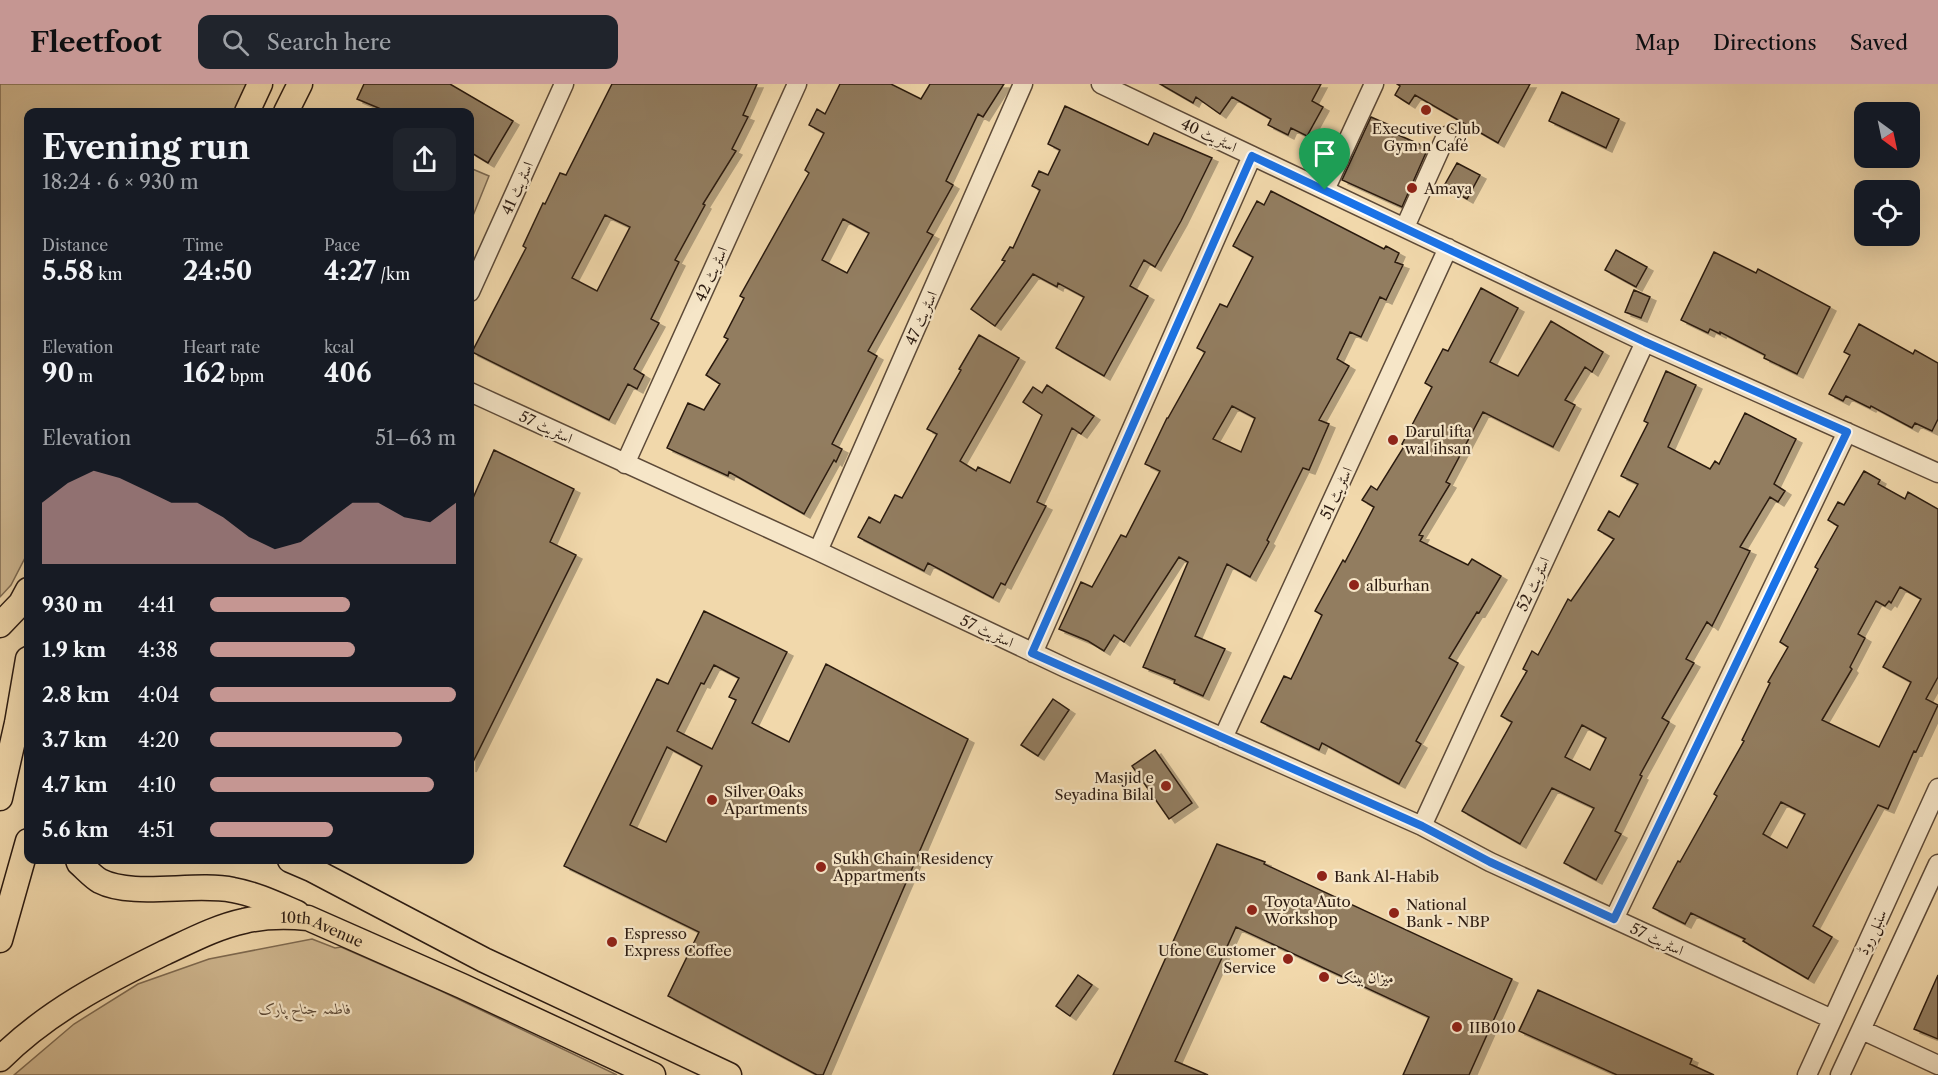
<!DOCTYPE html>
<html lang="en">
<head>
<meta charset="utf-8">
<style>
	:root { --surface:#171b24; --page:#20242c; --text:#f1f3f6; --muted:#9ea1a6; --accent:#c59692 }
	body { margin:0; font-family:"Libre Caslon Text",Amiri,serif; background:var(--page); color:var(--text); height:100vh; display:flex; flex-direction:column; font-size:22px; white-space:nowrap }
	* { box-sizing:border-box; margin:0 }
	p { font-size:20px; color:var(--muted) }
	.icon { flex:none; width:33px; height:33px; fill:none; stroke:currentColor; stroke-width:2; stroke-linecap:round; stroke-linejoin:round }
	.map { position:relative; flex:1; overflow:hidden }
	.panel { position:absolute; left:24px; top:24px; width:450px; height:756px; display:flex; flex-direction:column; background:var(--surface); border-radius:12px; box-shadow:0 6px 24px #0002 }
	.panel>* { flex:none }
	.needle { width:39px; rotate:147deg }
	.fabs { position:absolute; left:1854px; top:18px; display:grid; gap:12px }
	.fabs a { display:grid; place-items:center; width:66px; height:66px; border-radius:12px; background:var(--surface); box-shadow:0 6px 24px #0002; font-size:30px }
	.pin { position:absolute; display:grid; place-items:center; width:51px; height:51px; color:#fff; margin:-62px -26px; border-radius:50% 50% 50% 0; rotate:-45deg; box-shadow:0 0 6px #0007 }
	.pin .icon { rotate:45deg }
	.round { display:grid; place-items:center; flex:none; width:63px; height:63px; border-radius:12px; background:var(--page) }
	.overview { display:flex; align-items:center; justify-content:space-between; height:102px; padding:0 18px }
	h1 { font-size:33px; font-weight:700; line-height:45px }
	.stats { display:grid; grid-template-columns:repeat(3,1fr); gap:9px; height:102px; padding:6px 18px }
	.stats div { display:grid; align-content:center }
	.stats b { font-size:26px; font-weight:700 }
	.stats small { font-size:16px; font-weight:400 }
	.stats p { font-size:16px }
	.chart { height:168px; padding:12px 18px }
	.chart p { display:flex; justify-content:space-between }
	.chart svg { width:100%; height:108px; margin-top:6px; fill:var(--accent); opacity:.7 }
	ul { padding:0 18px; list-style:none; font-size:20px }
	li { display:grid; grid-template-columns:96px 72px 1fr; align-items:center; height:45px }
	li i { height:15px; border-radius:8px; background:var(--accent) }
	header { display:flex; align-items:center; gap:36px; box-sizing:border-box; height:84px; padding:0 30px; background:var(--accent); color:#111 }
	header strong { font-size:28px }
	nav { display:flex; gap:33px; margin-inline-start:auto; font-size:21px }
	.search { width:420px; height:54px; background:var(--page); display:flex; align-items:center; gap:15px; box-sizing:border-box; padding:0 21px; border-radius:12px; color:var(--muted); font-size:22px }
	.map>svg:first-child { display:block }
</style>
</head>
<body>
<header>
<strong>Fleetfoot</strong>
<div class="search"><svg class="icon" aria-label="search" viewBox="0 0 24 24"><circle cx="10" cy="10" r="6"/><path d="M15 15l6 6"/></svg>Search here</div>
<nav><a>Map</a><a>Directions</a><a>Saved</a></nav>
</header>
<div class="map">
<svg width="1938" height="991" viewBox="0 0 1938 991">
	<defs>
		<filter id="shadow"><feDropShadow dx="6" dy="4" stdDeviation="0" flood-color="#0004"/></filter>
	</defs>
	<rect width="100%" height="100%" fill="#f1d8ab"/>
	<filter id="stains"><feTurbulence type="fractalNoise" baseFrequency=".00333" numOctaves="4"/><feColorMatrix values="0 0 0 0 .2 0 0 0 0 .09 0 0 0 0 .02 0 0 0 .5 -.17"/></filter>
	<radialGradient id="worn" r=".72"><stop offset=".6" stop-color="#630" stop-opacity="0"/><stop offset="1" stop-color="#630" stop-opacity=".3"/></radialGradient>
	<!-- green -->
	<path fill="#d0b891" stroke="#7e6a51" stroke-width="1.5" d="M0,0H254L241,28H28V468L11,501L0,513Z
		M470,84L489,92L470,139Z
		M312,855L335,864L341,863L439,906L617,991H14L74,940L138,900L209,875Z"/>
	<!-- building -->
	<path fill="#927d61" stroke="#2c1b11" stroke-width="1.5" fill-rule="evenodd" filter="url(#shadow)" d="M364,0H450L513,37L488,79L470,68V28H388L357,15Z
		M612,0H757L743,31L748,33L732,65L736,67L703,120L705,121L675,176L679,178L651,235L659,239L634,285L644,291L637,305L628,300L609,336L472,268L526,164L523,162L543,119L545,120L560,89L566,91ZM605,131L630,143L597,207L572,194Z
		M840,0H891L921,15L930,0H1004L983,33L978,30L946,97L953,101L927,148L933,151L868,267L877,272L832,360L842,365L836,378L834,376L804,430L729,388L728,392L667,364L688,319L704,326L720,300L706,291L728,255L724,253L744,214L740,212L809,89L805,86L824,49L809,41L817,25L825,30ZM843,135L869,149L847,189L822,176Z
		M1160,0H1321L1312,17L1323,23L1307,52L1291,44L1288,51L1268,41L1271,35L1232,13L1220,30L1196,13L1193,19Z
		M1397,0H1530L1498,59L1415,11L1409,20L1395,11L1400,2Z
		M1562,8L1619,35L1606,64L1549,37Z
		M1065,22L1148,61L1154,49L1212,74L1181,137L1155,183L1144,176L1130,202L1148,212L1104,292L1056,264L1084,213L1058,199L1057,203L1033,190L995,242L971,225L1005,177L1002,176L1010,163L1013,164L1040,106L1032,102L1039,87L1048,91L1060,66L1048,60Z
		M1371,33L1396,44L1394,49L1428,64L1402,123L1342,96Z
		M1457,79L1480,91L1467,115L1444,102Z
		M1271,107L1384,165L1386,162L1399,169L1395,178L1403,181L1386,216L1380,213L1361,253L1350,248L1337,275L1349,282L1319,336L1329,340L1309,386L1303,384L1267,456L1269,458L1250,493L1227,480L1195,552L1225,565L1203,612L1174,599L1175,596L1143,583L1188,478L1179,473L1124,558L1114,551L1104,567L1088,557L1059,545L1081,498L1092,503L1121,451L1126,453L1160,387L1145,380L1167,334H1168L1205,268L1197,264L1220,220L1227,223L1253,173L1233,162L1257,117L1264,121ZM1232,322L1255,334L1241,368L1213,355Z
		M1616,166L1647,183L1636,203L1605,186Z
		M1714,168L1756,189L1758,185L1830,223L1797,290L1764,274L1765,271L1720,248V250L1710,245L1708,249L1681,236Z
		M1481,204L1518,224L1490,278L1518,292L1551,237L1603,268L1592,288L1585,283L1565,316L1575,321L1553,363L1483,328L1446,398L1450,400L1419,451L1423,452L1420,457L1468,481L1472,475L1501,492L1479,529L1477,528L1449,574L1458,579L1416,657L1421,660L1399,700L1322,659L1319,666L1261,638L1284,592L1291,595L1322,531L1315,527L1343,476L1345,478L1374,423L1362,416L1371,402L1377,406L1405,361L1402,360L1432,303L1425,299L1443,265L1448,267Z
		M1634,206L1650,213L1641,234L1625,228Z
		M1859,240L1913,270L1915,266L1938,279V335L1932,347L1915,339L1912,344L1871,322L1870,324L1846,312L1843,317L1829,310L1850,271L1844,268Z
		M979,251L1019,274L960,377L976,387L978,383L1010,399L1042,331L1023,318L1033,303L1042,309L1047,301L1094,332L1081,350L1072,344L1037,418L1046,422L1005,501L1001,499L993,514L928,479L924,487L858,453L869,433L880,439L895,411L902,414L937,350L927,345L961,286L959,285Z
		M1666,287L1696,301L1668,363L1710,385L1715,377L1719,380L1745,329L1796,355L1774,400L1785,407L1778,418L1770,413L1740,463L1750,467L1712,542L1707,538L1686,575L1694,579L1662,634L1669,638L1640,691L1642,692L1615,747L1621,750L1596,796L1564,779L1594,724L1552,704L1520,760L1462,727L1512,638L1501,632L1527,587L1523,585L1532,567L1538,571L1568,515L1571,517L1614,455L1598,446L1609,427L1619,433L1638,400L1621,392L1648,339L1644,337ZM1582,641L1606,654L1590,686L1565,673Z
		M494,366L574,405L550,458L576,471L470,684V421Z
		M1864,387L1880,396L1878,400L1905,415L1908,408L1938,425V593L1926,615L1938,621L1916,668L1914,667L1888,725L1878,721L1813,842L1832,853L1808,895L1743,857L1745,855L1691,829L1685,840L1653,824L1678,777L1680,778L1717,712L1714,710L1744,657L1742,656L1770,599L1768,598L1788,563L1780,558L1818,485L1815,483L1838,442L1828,436L1838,418L1844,421ZM1900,503L1921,515L1883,583L1911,598L1879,663L1822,636L1852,585L1850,583L1865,554L1858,550L1876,517L1885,522L1889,517L1891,519ZM1781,718L1805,730L1787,764L1763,750Z
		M704,527L787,568L752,639L789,658L826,580L968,655L823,991H817L668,912L699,848L564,782L657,595L668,600ZM714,581L739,594L729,613L736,616L712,665L677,647L701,599L704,600ZM667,663L702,682L666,758L630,741Z
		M1053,615L1069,626L1038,672L1021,661Z
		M1155,666L1192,719L1169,735L1132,682Z
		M1217,760L1265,778L1264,780L1512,895L1469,991H1403L1429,933L1236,843L1175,977L1208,991H1113Z
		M1078,891L1092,901L1070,932L1056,922Z
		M1938,891V955L1914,945Z
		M1538,906L1692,975L1690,980L1714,991H1617L1519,947Z"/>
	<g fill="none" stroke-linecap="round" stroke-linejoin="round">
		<!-- minor casing -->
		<g stroke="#5d4a38" stroke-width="21">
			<path id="minor" d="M1101,0L1645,258L1938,389
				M1325,106L1374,0
				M1405,143L1446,52
				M470,208L564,0
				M470,308L818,467L1068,585L1422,742L1490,778L1832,935
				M625,380L797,0
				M818,467L1023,0
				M1033,569L1252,72
				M1223,654L1448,164
				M1422,742L1645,258
				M1614,835L1847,348
				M1862,946L1938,981
				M1807,991L1938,704
				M1840,991L1938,780"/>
		</g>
		<!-- major casing -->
		<g stroke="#2c1b11" stroke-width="27">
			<g id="major">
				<path d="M247,28L260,0"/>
				<path d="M286,28L300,0"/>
				<path d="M0,541L21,519L28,506"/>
				<path d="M0,714L17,639L28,575"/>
				<path d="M78,776L79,779C86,785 93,793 100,797C133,814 195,798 233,806C255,810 276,820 297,829"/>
				<path d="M290,776L311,785L484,876L729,991"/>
				<path d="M0,856L28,757"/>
				<path id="s1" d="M0,975C47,928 105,898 164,869C190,857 216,843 244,837C265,832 287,832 308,834L462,902L653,991"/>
			</g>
		</g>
		<!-- minor -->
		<use href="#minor" stroke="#f6e6c8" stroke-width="18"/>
		<!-- major -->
		<use href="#major" stroke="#f1d8ab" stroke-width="24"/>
	</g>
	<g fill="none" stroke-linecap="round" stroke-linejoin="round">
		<!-- route casing -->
		<g stroke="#fff" stroke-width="12">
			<path id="route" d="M1252,72L1645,258L1847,348L1614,835L1490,778L1422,742L1032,569Z"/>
		</g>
		<!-- route -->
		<use href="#route" stroke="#1a73e8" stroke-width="8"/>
	</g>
	<!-- markers -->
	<g fill="#8f2418" stroke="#f6e6c8" stroke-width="2">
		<circle cx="1426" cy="26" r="6"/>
		<circle cx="1412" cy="104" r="6"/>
		<circle cx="1393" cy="356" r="6"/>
		<circle cx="1354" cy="501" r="6"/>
		<circle cx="1166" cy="702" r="6"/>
		<circle cx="712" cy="716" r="6"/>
		<circle cx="821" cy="783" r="6"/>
		<circle cx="1322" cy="792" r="6"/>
		<circle cx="1252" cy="826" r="6"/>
		<circle cx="1394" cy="829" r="6"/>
		<circle cx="612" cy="858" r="6"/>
		<circle cx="1288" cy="875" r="6"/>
		<circle cx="1324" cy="893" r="6"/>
		<circle cx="1457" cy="943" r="6"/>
	</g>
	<g text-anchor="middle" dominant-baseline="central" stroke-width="4.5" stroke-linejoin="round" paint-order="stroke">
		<!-- poi labels -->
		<g font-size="15" fill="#2c1b11" stroke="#f6e6c8" text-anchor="start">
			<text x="1426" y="44" text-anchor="middle">Executive Club<tspan x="1426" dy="17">Gym n Café</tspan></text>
			<text x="1424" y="104">Amaya</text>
			<text x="1405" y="347">Darul ifta<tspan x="1405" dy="17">wal ihsan</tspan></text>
			<text x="1366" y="501">alburhan</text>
			<text x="1154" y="693" text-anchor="end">Masjid e<tspan x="1154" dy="17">Seyadina Bilal</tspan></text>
			<text x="724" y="707">Silver Oaks<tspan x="724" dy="17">Apartments</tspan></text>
			<text x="833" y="774">Sukh Chain Residency<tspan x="833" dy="17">Appartments</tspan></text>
			<text x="1334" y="792">Bank Al-Habib</text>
			<text x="1264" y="817">Toyota Auto<tspan x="1264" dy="17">Workshop</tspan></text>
			<text x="1406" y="820">National<tspan x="1406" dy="17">Bank - NBP</tspan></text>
			<text x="624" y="849">Espresso<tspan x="624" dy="17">Express Coffee</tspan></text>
			<text x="1276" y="866" text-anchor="end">Ufone Customer<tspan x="1276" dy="17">Service</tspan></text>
			<text x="1336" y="893">میزان بینک</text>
			<text x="1469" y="943">IIB010</text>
		</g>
		<!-- street labels -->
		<g font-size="15" fill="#2c1b11" stroke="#f6e6c8">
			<text transform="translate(1209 51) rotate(25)">اسٹریٹ 40</text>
			<text transform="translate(517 104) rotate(-66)">اسٹریٹ 41</text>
			<text transform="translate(711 190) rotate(-66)">اسٹریٹ 42</text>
			<text transform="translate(921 234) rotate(-66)">اسٹریٹ 47</text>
			<text transform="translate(546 343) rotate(25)">اسٹریٹ 57</text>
			<text transform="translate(1336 409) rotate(-65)">اسٹریٹ 51</text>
			<text transform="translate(1533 500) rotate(-65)">اسٹریٹ 52</text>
			<text transform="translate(987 547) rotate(25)">اسٹریٹ 57</text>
			<text stroke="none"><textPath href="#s1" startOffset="363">10th Avenue</textPath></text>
			<text transform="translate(1872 848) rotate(-65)">سنبل روڈ</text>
			<text transform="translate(1657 855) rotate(25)">اسٹریٹ 57</text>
		</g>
		<!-- park labels -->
		<g font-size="15" font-style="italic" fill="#5d4a37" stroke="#f6e6c8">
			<text x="305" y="924">فاطمہ جناح پارک</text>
		</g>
	</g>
	<rect width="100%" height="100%" filter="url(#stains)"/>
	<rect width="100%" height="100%" fill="url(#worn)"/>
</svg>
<div class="fabs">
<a><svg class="needle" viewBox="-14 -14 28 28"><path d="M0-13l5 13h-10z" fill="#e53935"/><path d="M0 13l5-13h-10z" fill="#9ea1a6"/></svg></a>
<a><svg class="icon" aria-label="locate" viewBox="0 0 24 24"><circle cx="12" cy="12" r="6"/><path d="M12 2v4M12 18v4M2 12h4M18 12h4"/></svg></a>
</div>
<div class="pin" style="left:1325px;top:106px;background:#1e9e55"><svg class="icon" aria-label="arrive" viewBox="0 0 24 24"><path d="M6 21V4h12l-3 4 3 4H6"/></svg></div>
<section class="panel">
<div class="overview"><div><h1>Evening run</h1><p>18:24 · 6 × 930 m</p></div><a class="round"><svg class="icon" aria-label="share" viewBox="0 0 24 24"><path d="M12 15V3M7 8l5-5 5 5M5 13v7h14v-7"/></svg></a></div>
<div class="stats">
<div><p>Distance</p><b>5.58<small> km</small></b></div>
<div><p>Time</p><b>24:50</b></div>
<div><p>Pace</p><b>4:27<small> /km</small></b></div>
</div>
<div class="stats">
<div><p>Elevation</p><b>90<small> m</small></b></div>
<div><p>Heart rate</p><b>162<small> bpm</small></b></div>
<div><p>kcal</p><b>406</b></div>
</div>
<div class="chart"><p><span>Elevation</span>51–63 m</p>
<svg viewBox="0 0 160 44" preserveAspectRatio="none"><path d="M0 44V19L10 11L20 6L30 9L40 14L50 19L60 19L70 25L80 33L90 38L100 35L110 27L120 19L130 19L140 25L150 27L160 19V44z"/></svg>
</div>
<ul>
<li><b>930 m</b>4:41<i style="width:57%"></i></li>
<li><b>1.9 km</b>4:38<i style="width:59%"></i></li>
<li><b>2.8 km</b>4:04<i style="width:100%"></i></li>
<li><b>3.7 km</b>4:20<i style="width:78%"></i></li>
<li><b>4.7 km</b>4:10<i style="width:91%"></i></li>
<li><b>5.6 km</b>4:51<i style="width:50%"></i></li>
</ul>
</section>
</div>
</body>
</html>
